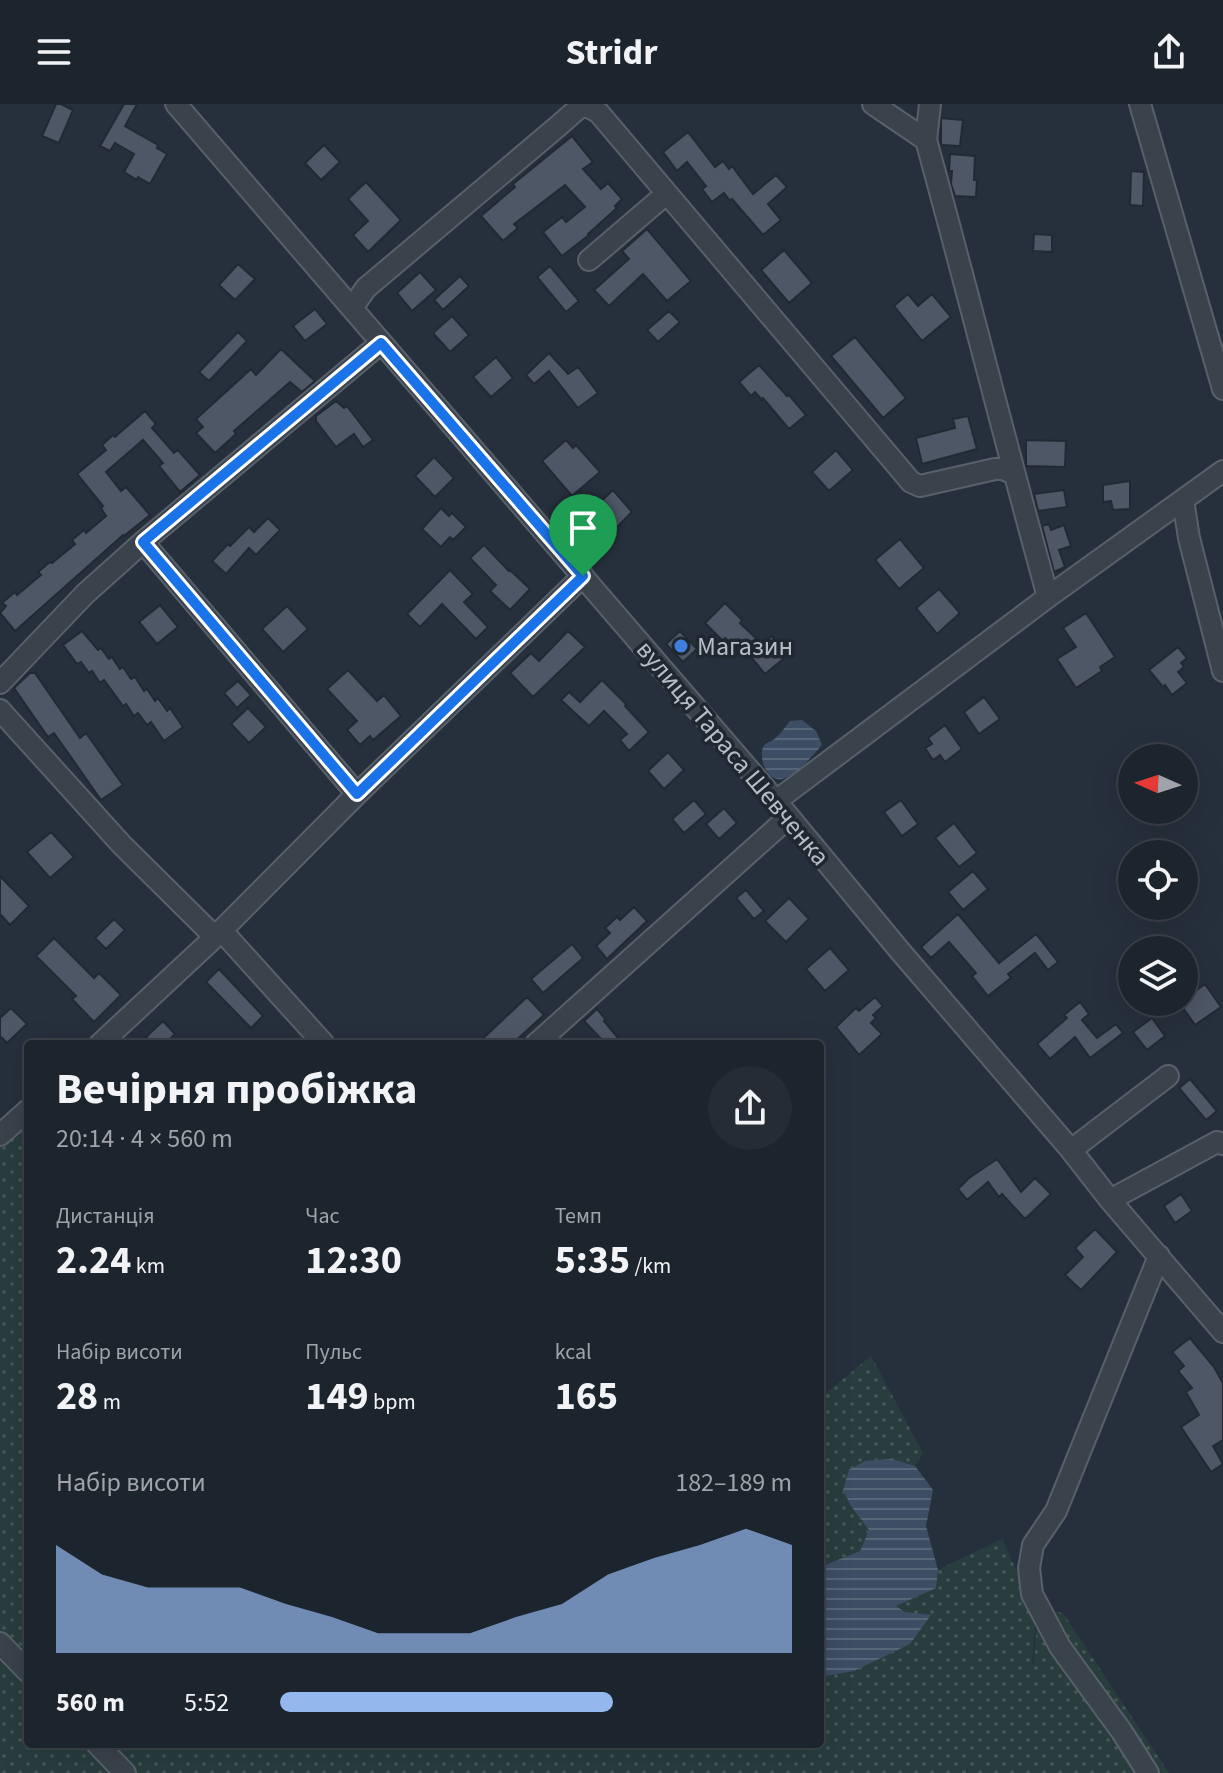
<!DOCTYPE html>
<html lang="uk">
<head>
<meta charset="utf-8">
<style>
	:root { --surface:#1c242d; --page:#252c35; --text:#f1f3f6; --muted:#a0a4aa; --line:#3a4149; --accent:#94b8ee }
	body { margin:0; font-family:"Source Sans 3",sans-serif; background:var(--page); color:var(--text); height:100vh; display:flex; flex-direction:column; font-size:30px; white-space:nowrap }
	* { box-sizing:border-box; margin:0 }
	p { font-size:26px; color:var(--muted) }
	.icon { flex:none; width:44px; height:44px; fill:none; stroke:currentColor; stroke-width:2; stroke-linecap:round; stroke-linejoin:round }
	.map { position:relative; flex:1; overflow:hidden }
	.side { position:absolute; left:24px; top:936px; width:800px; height:708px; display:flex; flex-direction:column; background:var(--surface); border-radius:8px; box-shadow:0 8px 32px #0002,0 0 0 2px var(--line) }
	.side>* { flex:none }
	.needle { width:52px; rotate:273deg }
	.tools { position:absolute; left:1118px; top:640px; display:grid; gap:16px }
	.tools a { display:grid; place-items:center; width:80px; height:80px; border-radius:50%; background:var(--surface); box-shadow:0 8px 32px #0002,0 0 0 2px var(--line); font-size:40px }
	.pin { position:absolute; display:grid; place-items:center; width:68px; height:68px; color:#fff; margin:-82px -34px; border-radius:50% 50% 50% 0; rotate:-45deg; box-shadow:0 0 8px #0007 }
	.pin .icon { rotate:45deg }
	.round { display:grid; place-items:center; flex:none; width:84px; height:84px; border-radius:42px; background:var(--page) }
	.overview { display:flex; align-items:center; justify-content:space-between; height:136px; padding:0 32px }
	h1 { font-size:44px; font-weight:700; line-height:60px }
	.metrics { display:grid; grid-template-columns:repeat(3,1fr); gap:12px; height:136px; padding:8px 32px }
	.metrics div { display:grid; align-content:center }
	.metrics b { font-size:40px; font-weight:700 }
	.metrics small { font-size:22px; font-weight:400 }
	.metrics p { font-size:22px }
	.chart { height:224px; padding:16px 32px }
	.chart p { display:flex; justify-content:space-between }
	.chart svg { width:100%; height:144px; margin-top:8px; fill:var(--accent); opacity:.7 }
	ul { padding:0 32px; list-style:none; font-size:26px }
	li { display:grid; grid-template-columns:128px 96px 1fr; align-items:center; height:60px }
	li i { height:20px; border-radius:10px; background:var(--accent) }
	header { display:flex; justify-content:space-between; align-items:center; height:104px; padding:0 32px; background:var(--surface); font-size:36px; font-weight:700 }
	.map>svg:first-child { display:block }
</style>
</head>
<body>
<header><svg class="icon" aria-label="menu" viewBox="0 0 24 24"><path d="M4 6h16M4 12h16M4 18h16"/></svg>Stridr<svg class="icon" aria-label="share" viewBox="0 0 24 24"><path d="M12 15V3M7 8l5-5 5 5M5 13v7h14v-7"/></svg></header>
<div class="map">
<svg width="1223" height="1669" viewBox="0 0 1223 1669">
	<defs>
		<pattern id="grass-dots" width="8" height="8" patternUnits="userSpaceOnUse" patternTransform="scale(2)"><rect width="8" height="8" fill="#293d3e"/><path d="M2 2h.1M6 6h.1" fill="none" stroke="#465758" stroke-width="1.8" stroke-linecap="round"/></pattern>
		<pattern id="water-rules" width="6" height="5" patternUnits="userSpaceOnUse" patternTransform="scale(2)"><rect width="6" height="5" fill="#3d4d63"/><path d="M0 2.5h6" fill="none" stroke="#576578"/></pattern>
	</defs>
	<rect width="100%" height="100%" fill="#26303c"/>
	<!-- grass -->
	<path fill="url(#grass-dots)" d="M0,1014L28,1033V1640H596L600,1644L634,1642L639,1640H820V1573L854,1567L905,1508L895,1502L936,1484L938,1466L1002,1435L1036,1509L1032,1561L1034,1559L1038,1505L1063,1509L1169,1669H967L970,1657L966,1669H0Z
		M871,1252L923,1349L915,1362L892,1355L869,1426L860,1447L820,1463V1294Z"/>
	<!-- water -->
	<path fill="url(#water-rules)" d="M802,616L816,627L822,641C809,655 779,696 764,662C762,657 761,648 763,643C766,638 769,639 773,636C780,631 785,623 790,617Z
		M892,1355L915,1362L933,1386L926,1422L938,1466L936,1484L896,1502L905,1508L931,1511L910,1540L854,1567L820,1573V1463L860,1447L869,1426L851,1402L843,1386L849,1366L865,1357Z"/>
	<!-- building -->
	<path fill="#4d5765" stroke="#212933" stroke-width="2" d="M56,0H61L73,6L59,39L42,32Z
		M124,0H137L125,22L158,41L157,44L167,50L150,80L138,73L137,76L124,68L134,50L115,39L110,47L100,42Z
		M941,14L963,16L960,42L941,41Z
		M688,28L715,63L723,57L729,65L732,62L753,90L776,71L787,83L768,100L781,116L763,131L732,95L730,97L724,89L712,98L702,85L706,82L687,58L677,67L663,48Z
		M572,32L593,58L583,65L601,85L608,79L622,95L615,102L617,104L588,130L589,131L562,152L543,128L562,113L566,118L585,103L565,81L514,120L518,124L503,137L481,112L515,83L513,80Z
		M324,41L340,58L321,76L305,59Z
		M950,50L975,52L974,76H977L976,93L955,92L951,80L952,67H949Z
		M1131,67L1144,68L1143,102L1130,101Z
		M366,78L401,116L368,148L353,131L368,117L348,95Z
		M647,125L691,177L667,197L643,170L609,202L594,186L629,155L622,147Z
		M1034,130L1052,131V148L1033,147Z
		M784,146L812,179L789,199L761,166Z
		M238,160L255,175L235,196L219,181Z
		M550,162L579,197L566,208L537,173Z
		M420,168L436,186L412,207L397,189Z
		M460,172L469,182L443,206L434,196Z
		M908,190L918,202L932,190L951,213L922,237L894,202Z
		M315,205L327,220L305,237L293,222Z
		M669,207L680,218L658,238L647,226Z
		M452,212L469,231L450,248L433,229Z
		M238,228L247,237L209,277L199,268Z
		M855,233L906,294L883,314L831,252Z
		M281,245L315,277L302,288L290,278L234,327L236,330L215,349L196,329L203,323L196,315L251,265L256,271Z
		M549,249L568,270L578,263L598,289L578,304L549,267L534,280L526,271Z
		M496,253L513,274L491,293L473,273Z
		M759,261L787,292L789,291L806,311L789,325L763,294L762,296L755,288L751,292L739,278Z
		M336,297L344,304L347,302L373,336L363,343L354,330L336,343L316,317V312Z
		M145,307L156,320L152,324L174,349L178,346L200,371L180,388L159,362L163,359L143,336L106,368L121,387L126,383L150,411L124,432L123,431L15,527L0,509L6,502L2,499L15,488L17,491L41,471L38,468L50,458L52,459L75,440L72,436L84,426L86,429L106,412L101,404L103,402L77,370L106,346L102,341L113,331L115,333Z
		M968,312L977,345L922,360L916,334L955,324L953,315Z
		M566,336L573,344L576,341L600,368L572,392L542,357Z
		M1026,336L1066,337L1065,363L1026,362Z
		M836,346L853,366L829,387L812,368Z
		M434,353L454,374L435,393L415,372Z
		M1130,377V405L1113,406L1111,397L1103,398V381Z
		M613,386L632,408L616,424L596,402Z
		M1064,386L1067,403L1038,407L1034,390Z
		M441,404L449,412L452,409L466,423L453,436L450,433L441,443L422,425Z
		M268,414L280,426L256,451L249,444L226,470L212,457L228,440L230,442L249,423L254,428Z
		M1049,420L1051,426L1064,421L1071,442L1059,446L1065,463L1054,468L1042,422Z
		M900,435L924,464L899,485L875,456Z
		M484,441L509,467L510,466L530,485L510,506L490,487L496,481L470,454Z
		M450,466L473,490L464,498L488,523L476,535L442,500L420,523L407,510Z
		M939,485L960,509L937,530L916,504Z
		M725,499L742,516L740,519L762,540L772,532L788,551L765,570L738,537L734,542L725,534L723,537L705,519Z
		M160,501L178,523L157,540L139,518Z
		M287,502L308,525L283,548L262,525Z
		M1086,509L1115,553L1100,563L1102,567L1076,584L1057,555L1076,543L1063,524Z
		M82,527L98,546L101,544L109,555L112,553L120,565L123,563L131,575L135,573L144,587L147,585L155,597L158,594L167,607L170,604L183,623L164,637L151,618L147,621L138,609L134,612L126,600L123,602L104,576L100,579L92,567L89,569L81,558L77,560L63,541Z
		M568,527L585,543L533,593L510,569L531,549L539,557Z
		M680,527L697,545L683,558L666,540Z
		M1178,543L1187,554L1181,559L1184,563L1178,568L1187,579L1172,591L1165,581L1163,583L1149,566Z
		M348,566L377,597L384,591L401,612L373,636L370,632L360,641L347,626L357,617L327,585Z
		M30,569H35L80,634L86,629L123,681L101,696L54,629L48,633L14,584Z
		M602,576L626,600L625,602L649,628L629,647L620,636L627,630L604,607L589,622L561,596L569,588L580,598Z
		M238,577L251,591L237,604L224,589Z
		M984,593L1000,615L979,630L964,608Z
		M248,604L266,623L249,639L231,620Z
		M945,621L962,645L945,658L940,651L933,656L925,644L932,640L928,634Z
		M668,648L684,666L664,685L648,667Z
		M694,696L706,710L684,729L672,715Z
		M901,696L918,720L902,732L884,708Z
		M724,704L737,719L719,735L706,720Z
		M954,719L977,749L959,763L935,734Z
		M51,728L74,753L50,774L27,748Z
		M973,767L988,785L963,806L948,788Z
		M0,772L29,802L10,821L0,810Z
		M746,786L764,807L754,815L736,794Z
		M789,794L809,815L786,838L765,817Z
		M634,803L647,817L607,855L596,842L610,829L605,824L617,813L620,816Z
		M958,810L999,859L1036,830L1058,858L1048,866L1035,849L1008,870L1011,874L988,892L972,872L976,869L949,838L931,854L921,843Z
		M114,815L125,826L106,845L95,834Z
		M54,834L94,874L99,869L121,891L94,918L72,895L76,892L36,852Z
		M572,840L583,854L543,889L531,875Z
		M830,844L849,866L825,887L806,865Z
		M219,865L263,912L251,924L206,878Z
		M1205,880L1221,903L1195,921L1181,901V898H1184V895Z
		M527,893L544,911L512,940H477Z
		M875,893L883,902L873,911L876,914L871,919L882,930L859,951L836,923L856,904L859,907Z
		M1080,898L1089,910L1082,916L1097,934L1116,920L1123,929L1090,954L1075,933L1050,955L1037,940L1067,914L1064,911Z
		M11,904L27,920L7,939L0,932V914Z
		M597,905L605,915L604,917L623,940H606L584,917Z
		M1152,914L1165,932L1147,946L1133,928Z
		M163,917L175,930L165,940H153L146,933Z
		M1190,975L1217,1007L1206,1016L1179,984Z
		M997,1055L1021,1088L1035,1074L1051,1090L1025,1115L1002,1090L999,1093L988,1078L967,1096L958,1085L969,1074Z
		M1181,1090L1192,1107L1175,1119L1164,1102Z
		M1095,1125L1117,1148L1081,1186L1065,1171L1083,1153L1075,1144Z
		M1190,1234L1214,1263L1223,1279V1336L1213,1342L1223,1360L1211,1368L1181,1323L1199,1311L1186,1288L1192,1284L1178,1267L1184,1262L1172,1248Z"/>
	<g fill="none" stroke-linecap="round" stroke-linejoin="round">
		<!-- minor casing -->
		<g stroke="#58606a" stroke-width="24">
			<path id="minor" d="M176,0L776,697L900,847L1071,1046L1110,1096L1223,1228
				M873,0L926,36C968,188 1006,342 1048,493
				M1140,0L1223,285
				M926,36L930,0
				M589,156L666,90
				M352,204L366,184L557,23L581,2L589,3L599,9L911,378L920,382L995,365H1003L1014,370
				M1183,396L1189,434L1223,567
				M0,579L85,490L143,438
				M0,606L122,741L215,833
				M357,690L143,438L381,239
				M776,697L1048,493L1223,367
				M221,826L324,940
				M100,940L215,833L357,690L583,472
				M536,940L789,713
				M0,1031L28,1006
				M1071,1046L1168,972
				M1110,1096L1217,1038L1223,1040
				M0,1539L28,1568
				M97,1640L125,1669
				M1148,1669L1122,1628L1060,1543L1032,1490L1029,1464L1033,1441L1056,1407L1159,1152"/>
		</g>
		<!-- minor -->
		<use href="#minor" stroke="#3a424c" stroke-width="20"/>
	</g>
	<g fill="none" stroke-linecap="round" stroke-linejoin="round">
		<!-- route casing -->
		<g stroke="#fff" stroke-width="16">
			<path id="route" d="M381,239L583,472L357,690L143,438Z"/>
		</g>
		<!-- route -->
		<use href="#route" stroke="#1a73e8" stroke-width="10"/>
	</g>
	<!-- markers -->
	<circle fill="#3f7fe0" stroke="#1f2731" stroke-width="3" cx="681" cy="542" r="8"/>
	<g text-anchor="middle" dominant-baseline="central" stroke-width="7" stroke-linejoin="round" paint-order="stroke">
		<!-- poi labels -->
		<g font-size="26" fill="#b6bdc7" stroke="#1f2731" text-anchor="start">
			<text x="697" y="542">Магазин</text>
		</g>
		<!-- street labels -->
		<g font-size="26" fill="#b6bdc7" stroke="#1f2731">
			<text transform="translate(733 649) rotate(50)">вулиця Тараса Шевченка</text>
		</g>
	</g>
</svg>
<div class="tools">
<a><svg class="needle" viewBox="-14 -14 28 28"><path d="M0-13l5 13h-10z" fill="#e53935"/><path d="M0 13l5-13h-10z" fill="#a0a4aa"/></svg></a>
<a><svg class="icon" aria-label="locate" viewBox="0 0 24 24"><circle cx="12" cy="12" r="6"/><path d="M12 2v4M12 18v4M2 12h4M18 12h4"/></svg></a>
<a><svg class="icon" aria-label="layers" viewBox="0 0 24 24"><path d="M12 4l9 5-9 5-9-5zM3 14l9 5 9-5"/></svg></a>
</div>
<div class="pin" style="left:583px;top:472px;background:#1e9e55"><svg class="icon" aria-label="arrive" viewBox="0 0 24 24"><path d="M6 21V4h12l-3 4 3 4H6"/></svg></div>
<section class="side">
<div class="overview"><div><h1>Вечірня пробіжка</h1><p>20:14 · 4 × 560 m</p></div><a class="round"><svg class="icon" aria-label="share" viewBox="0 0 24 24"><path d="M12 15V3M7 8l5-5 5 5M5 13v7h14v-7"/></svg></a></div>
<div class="metrics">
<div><p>Дистанція</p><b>2.24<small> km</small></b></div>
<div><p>Час</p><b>12:30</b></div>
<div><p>Темп</p><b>5:35<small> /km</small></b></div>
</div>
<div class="metrics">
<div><p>Набір висоти</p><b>28<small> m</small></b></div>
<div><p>Пульс</p><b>149<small> bpm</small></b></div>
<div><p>kcal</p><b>165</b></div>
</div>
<div class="chart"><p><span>Набір висоти</span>182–189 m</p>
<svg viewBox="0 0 160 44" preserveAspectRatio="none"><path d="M0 44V11L10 20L20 24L30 24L40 24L50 29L60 33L70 38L80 38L90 38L100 33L110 29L120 20L130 15L140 11L150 6L160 11V44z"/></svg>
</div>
<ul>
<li><b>560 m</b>5:52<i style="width:65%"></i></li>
</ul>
</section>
</div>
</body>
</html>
